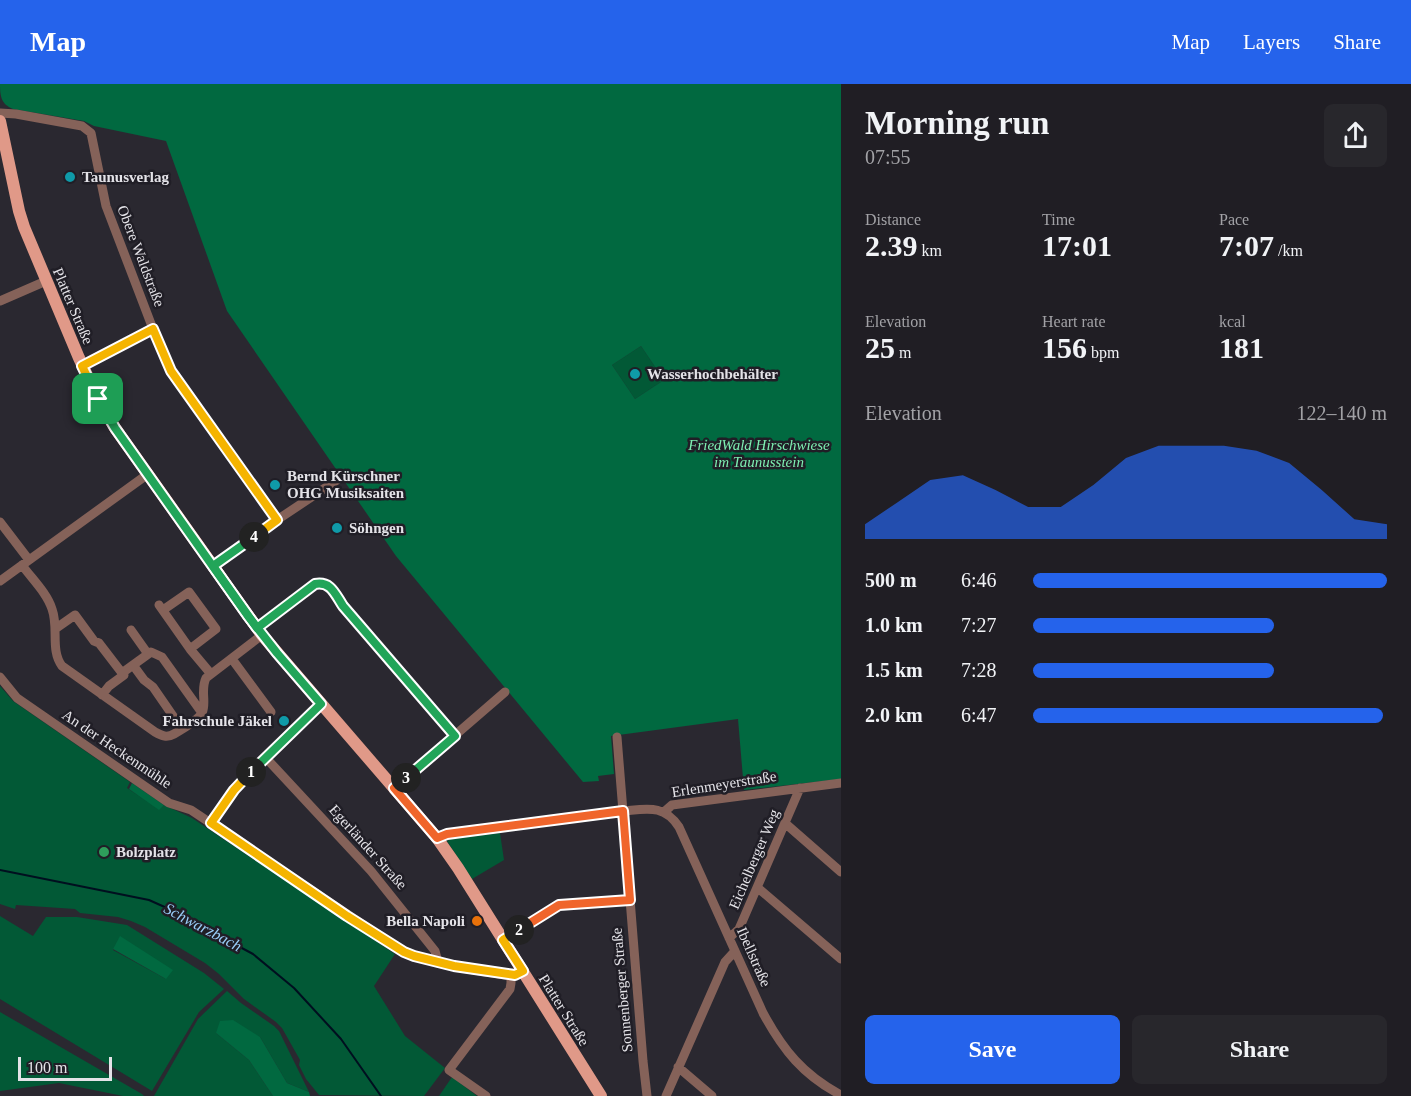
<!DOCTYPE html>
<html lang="en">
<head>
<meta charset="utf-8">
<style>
	:root { --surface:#201e24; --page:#28272c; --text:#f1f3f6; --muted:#a2a2a6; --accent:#2563eb }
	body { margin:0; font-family:Georgia,serif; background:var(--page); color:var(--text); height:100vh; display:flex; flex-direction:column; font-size:22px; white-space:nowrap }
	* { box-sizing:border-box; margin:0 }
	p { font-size:20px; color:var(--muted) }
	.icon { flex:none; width:33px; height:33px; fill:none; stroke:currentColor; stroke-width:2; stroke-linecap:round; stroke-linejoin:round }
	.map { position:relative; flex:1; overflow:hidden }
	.details { display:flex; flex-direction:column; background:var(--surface); width:570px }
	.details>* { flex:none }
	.scale { position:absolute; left:18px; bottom:15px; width:94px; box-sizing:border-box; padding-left:6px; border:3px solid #e4e3e8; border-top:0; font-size:16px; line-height:21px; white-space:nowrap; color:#e4e3e8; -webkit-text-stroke:4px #201e26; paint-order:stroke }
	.pin { position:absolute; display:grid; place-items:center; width:51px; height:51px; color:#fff; margin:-26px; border-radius:12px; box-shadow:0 3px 9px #0006 }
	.km { position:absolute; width:30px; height:30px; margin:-15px; border-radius:50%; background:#222; color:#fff; font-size:16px; line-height:30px; text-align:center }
	.round { display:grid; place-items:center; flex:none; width:63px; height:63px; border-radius:9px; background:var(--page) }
	.summary { display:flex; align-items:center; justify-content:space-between; height:102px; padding:0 24px }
	h1 { font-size:33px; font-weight:600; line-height:45px }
	.stats { display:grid; grid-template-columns:repeat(3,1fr); gap:9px; height:102px; padding:6px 24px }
	.stats div { display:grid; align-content:center }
	.stats b { font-size:30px; font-weight:600 }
	.stats small { font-size:16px; font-weight:400 }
	.stats p { font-size:16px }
	.chart { height:168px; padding:12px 24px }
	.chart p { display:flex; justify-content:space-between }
	.chart svg { width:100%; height:108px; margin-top:6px; fill:var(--accent); opacity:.7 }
	.button { display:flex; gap:12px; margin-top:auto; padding:12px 24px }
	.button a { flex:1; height:69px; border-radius:9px; background:var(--accent); color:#fff; font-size:24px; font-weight:600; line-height:69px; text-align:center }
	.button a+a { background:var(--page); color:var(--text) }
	ul { padding:0 24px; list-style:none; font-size:20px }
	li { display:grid; grid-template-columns:96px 72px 1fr; align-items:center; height:45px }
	li i { height:15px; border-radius:8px; background:var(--accent) }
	header { display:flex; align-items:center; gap:36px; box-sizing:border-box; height:84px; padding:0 30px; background:var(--accent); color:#fff }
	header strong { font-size:28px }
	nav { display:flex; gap:33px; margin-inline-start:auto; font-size:21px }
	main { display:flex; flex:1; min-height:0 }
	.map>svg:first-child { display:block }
</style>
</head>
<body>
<header>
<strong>Map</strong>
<nav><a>Map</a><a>Layers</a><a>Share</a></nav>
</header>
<main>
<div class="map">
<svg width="841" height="1012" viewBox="0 0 841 1012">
	<rect width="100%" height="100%" fill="#2a2830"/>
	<!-- green -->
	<path fill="#025936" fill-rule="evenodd" d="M641,262L664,296L635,315L612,281Z
		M0,602L13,617L130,698L127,704L159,725L164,721L192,734L395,870L374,902L405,952L445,984L424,1012L319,1011L306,995L299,981L300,976L282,944L276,938L244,915L219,890L205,879L145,843L131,837L118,833L80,829L75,825L16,821L15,825L0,820Z
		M500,749L504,776L472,795L447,757L451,755Z
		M0,832L33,852L46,833H77L127,841L204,889L224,905L199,928L152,1007L0,915ZM120,853L166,895L113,866Z
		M227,907L241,919L274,942L279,947L309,1008L287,999L260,953L216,949L249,976L273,1012H154L198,935Z
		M0,928L142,1010L144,1012H123L59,999L0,1007Z
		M452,993L477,1012H439Z"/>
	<!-- forest -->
	<path fill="#016940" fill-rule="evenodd" d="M0,0H841V695L744,706L738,635L611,652L614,690L598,692L599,697L583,698L396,472L227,227L166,57L94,42L84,37L13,25C1,20 0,12 0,0ZM641,262L664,296L635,315L612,281Z
		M132,699L164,721L159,726L129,705Z
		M120,852L173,886L166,895L113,865Z
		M233,936L260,953L287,999L309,1008L310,1012H273L249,976L216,949L220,937Z"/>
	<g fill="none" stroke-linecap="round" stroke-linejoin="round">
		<!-- stream -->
		<path stroke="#000f1f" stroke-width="2" d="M0,786L149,816L216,846L225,855L253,870L294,904L341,955L381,1012"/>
		<!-- minor -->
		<path stroke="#856259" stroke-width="9" d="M0,29L16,30L82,42L91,49L106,122L153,245L171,287L277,436L213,482
			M0,217L46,197
			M83,282L153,245
			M277,436L337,396
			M0,438L29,476
			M22,481C32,495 47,509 52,525C59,544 50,566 62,582L155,648C162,652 167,654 174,650C181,646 198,636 202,629C207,619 200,606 206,594L262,551
			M0,497L148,390
			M159,521L190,565L211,590
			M163,526L189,508L216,545L190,565
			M257,544L315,500C331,496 335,510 343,522L455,652
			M55,545L75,531L94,557L99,559L122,589
			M131,546L148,570
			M232,575L271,628
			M133,581L144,596L153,603L182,645
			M0,593L17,614L169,719L191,726L404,868C436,882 476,886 511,892
			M102,611L109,602L124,591L122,589L151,568L162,573L202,629
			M617,653L643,977L647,1012
			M266,674L371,787L435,867L438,878
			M394,704L505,608
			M664,728L672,721L841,699
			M211,739L239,700L321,620
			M786,740L841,788
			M437,754L447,750L623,727C647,725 664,720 679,743L763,929C783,966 803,991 841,1011
			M758,804L841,875
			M729,854L739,845L800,704
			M503,856L559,821L630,816
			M678,983L712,1012
			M486,1012L449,986L510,905L511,899V892L515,891L523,887
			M666,1012L725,878L735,867"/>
		<!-- major -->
		<path stroke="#e09988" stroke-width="12" d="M0,37L19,127L24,143L79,274L98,315L115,344L262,551L437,754L458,784L601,1012"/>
	</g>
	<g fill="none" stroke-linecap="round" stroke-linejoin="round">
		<!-- split-1 casing -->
		<g stroke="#fff" stroke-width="12">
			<path id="split-1" d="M98,315L115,344L248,532L277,569L321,620L251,688"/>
		</g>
		<!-- split-2 casing -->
		<g stroke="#fff" stroke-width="12">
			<path id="split-2" d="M251,688L234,706L211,739L347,832L404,868L414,872L454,882L515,891L523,887L503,856L519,846"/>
		</g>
		<!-- split-3 casing -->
		<g stroke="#fff" stroke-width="12">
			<path id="split-3" d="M406,694L394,704L437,754L447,750L623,727L630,816L559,821L519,846"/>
		</g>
		<!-- split-4 casing -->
		<g stroke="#fff" stroke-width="12">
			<path id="split-4" d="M254,453L213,482L257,544L315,500C331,497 335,510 343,522L455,652L406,694"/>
		</g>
		<!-- split-5 casing -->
		<g stroke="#fff" stroke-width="12">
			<path id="split-5" d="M98,315L82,282L153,245L171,287L277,436L254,453"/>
		</g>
		<!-- split-1 -->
		<use href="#split-1" stroke="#22a559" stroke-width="8"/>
		<!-- split-2 -->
		<use href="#split-2" stroke="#f5b400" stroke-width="8"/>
		<!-- split-3 -->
		<use href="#split-3" stroke="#f0652b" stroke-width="8"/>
		<!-- split-4 -->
		<use href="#split-4" stroke="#22a559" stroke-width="8"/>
		<!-- split-5 -->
		<use href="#split-5" stroke="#f5b400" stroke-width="8"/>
	</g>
	<!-- markers -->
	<g fill="#0f9aa8" stroke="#201e26" stroke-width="2">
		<circle cx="70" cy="93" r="6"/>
		<circle cx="635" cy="290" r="6"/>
		<circle cx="275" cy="401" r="6"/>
		<circle cx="337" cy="444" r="6"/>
		<circle cx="284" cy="637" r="6"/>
	</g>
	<circle fill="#2e9e5b" stroke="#201e26" stroke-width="2" cx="104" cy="768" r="6"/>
	<circle fill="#e8710a" stroke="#201e26" stroke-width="2" cx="477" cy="837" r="6"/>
	<g text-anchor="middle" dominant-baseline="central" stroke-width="5" stroke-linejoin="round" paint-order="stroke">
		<!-- poi labels -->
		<g font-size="15" font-weight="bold" fill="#e4e3e8" stroke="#201e26" text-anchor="start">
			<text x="82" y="93">Taunusverlag</text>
			<text x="647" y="290">Wasserhochbehälter</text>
			<text x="287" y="392">Bernd Kürschner<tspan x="287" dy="17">OHG Musiksaiten</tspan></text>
			<text x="349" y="444">Söhngen</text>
			<text x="272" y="637" text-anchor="end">Fahrschule Jäkel</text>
			<text x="116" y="768">Bolzplatz</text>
			<text x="465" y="837" text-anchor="end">Bella Napoli</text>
		</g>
		<!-- street labels -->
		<g font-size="15" fill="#e4e3e8" stroke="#201e26">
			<text transform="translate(141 172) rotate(69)">Obere Waldstraße</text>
			<text transform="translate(73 222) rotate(67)">Platter Straße</text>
			<text transform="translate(117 665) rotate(34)">An der Heckenmühle</text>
			<text transform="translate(724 700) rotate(-9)">Erlenmeyerstraße</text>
			<text transform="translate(368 763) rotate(48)">Egerländer Straße</text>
			<text transform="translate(754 775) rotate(-67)">Eichelberger Weg</text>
			<text transform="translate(754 873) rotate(66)">Ibellstraße</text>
			<text transform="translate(622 906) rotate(-95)">Sonnenberger Straße</text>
			<text transform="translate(564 926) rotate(58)">Platter Straße</text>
		</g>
		<!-- park labels -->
		<g font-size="15" font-style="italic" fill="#7eefb2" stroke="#201e26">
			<text x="759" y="361">FriedWald Hirschwiese<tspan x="759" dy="17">im Taunusstein</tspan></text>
		</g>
		<!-- water labels -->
		<g font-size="16" font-style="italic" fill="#98ccf7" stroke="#201e26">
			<text transform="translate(203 843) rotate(28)">Schwarzbach</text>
		</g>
	</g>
</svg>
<div class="scale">100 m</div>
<div class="pin" style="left:98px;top:315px;background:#1e9e55"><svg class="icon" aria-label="arrive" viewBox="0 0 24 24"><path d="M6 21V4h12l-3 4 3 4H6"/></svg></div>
<b class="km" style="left:251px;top:688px">1</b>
<b class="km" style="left:519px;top:846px">2</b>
<b class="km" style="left:406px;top:694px">3</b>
<b class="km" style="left:254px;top:453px">4</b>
</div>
<section class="details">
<div class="summary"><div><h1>Morning run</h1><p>07:55</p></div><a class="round"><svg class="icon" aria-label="share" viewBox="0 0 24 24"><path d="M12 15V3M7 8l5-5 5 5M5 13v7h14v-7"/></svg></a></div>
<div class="stats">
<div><p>Distance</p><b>2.39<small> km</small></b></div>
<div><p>Time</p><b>17:01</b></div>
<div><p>Pace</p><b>7:07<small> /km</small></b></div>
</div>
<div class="stats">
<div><p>Elevation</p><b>25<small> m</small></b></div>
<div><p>Heart rate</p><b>156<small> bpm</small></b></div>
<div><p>kcal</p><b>181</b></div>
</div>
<div class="chart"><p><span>Elevation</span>122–140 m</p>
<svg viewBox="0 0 160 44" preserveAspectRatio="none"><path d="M0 44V38L10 29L20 20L30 18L40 24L50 31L60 31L70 22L80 11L90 6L100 6L110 6L120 8L130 13L140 24L150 36L160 38V44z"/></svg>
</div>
<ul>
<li><b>500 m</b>6:46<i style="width:100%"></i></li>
<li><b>1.0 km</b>7:27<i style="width:68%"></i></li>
<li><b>1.5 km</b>7:28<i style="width:68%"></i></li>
<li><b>2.0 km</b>6:47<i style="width:99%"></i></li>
</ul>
<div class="button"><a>Save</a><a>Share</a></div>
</section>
</main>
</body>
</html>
